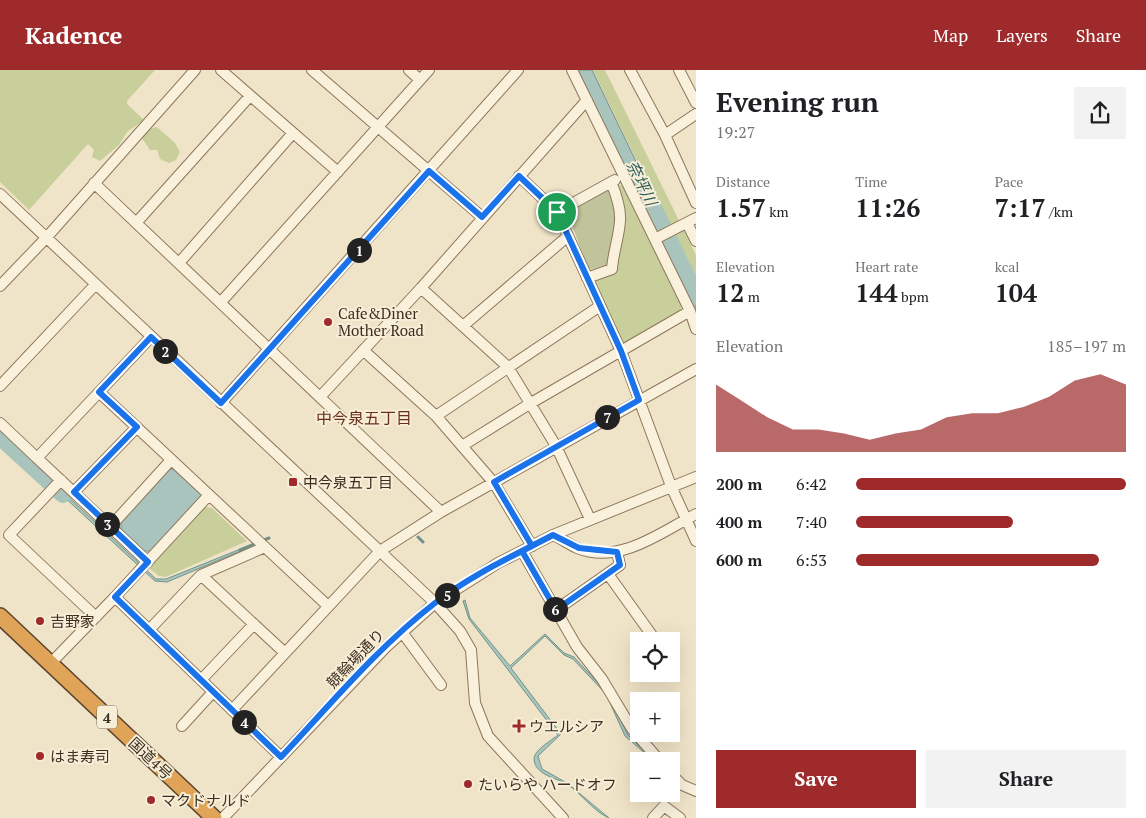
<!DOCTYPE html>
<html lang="en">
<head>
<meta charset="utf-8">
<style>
	:root { --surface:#fff; --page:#f2f2f2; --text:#202124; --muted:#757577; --accent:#9e2a2b }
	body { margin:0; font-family:"PT Serif","Noto Sans JP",serif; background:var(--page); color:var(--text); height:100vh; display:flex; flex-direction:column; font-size:19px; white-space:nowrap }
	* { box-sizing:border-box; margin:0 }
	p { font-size:16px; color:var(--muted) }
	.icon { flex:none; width:28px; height:28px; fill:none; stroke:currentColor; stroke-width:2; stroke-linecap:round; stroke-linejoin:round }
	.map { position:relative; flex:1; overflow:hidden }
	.drawer { display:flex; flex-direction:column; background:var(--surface); width:450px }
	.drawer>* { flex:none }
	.buttons { position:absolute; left:630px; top:562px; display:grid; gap:10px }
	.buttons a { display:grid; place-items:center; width:50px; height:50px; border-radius:0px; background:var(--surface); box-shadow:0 5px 20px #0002; font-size:25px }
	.pin { position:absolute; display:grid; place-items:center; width:42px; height:42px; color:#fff; margin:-21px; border:2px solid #fff; border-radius:50%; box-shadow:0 1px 5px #0007 }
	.km { position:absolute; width:25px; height:25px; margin:-12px; border-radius:50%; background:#222; color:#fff; font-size:14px; line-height:25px; text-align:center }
	.round { display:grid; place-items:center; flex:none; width:52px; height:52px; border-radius:0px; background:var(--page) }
	.summary { display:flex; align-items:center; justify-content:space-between; height:85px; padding:0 20px }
	h1 { font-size:28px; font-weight:600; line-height:38px }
	.figures { display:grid; grid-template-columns:repeat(3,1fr); gap:8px; height:85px; padding:5px 20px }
	.figures div { display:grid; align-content:center }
	.figures b { font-size:25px; font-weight:600 }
	.figures small { font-size:14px; font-weight:400 }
	.figures p { font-size:14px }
	.chart { height:140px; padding:10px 20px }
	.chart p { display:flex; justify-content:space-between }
	.chart svg { width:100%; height:90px; margin-top:5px; fill:var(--accent); opacity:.7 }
	.primary-button { display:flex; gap:10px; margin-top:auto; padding:10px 20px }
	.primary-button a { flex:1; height:58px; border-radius:0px; background:var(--accent); color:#fff; font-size:20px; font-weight:600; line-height:58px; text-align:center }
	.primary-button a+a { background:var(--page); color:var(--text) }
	ul { padding:0 20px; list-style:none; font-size:16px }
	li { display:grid; grid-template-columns:80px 60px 1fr; align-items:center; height:38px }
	li i { height:12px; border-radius:6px; background:var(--accent) }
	header { display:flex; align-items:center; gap:30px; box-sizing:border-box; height:70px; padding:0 25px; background:var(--accent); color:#fff }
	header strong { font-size:24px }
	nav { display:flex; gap:28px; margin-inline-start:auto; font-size:18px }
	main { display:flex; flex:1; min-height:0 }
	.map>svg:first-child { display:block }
</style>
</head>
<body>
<header>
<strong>Kadence</strong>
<nav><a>Map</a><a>Layers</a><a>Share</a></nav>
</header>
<main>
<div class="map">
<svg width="696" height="748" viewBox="0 0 696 748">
	<rect width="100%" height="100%" fill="#f0e4c8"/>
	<!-- green -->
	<path fill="#c9cf9b" d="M0,0H155L127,31V34L144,50L127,62L119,75L100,91L92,87L94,80L88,74L29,140L0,112Z
		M593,0H605L696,185V211L675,169L663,175L655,160L667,154Z
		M157,57L175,73L180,82L176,90L169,93L160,89L157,80H150L141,67L148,59Z
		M618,115H621L626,120L682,236L679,242L626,274L619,272L592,211L615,201Z
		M206,437L212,438L247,471L166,507L159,506L149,498Z"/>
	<!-- cemetery -->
	<path fill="#bfc49a" d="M611,116L617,141L609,194L589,200L566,140Z"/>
	<!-- water -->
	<path fill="#a9c4bc" stroke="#6f938a" d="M577,0H592L666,154L656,159Z
		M675,170L696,213V245L664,176Z
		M168,399H177L201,422V428L152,481H144L121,459V452Z
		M64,423L156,509H166L243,478V480L167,512L155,511L62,425Z
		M465,530L470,548L510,596L545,564L564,583L574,587L608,624L628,665L654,691L625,666L606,624L573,589L564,585L545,566L511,598L561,664L538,686L542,699L567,713L609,748C594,742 581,723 567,714C556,708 535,705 534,689C534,680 552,670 558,665L469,549L463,531Z"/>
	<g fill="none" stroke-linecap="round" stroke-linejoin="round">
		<!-- stream -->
		<path stroke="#6f938a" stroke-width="3" d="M418,467L423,472
			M240,480L269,468"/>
		<!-- river -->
		<path stroke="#a9c4bc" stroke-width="18" d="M651,134L696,226
			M0,366L63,424"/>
		<!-- minor casing -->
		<g stroke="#8d765c" stroke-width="12">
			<path id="minor" d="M221,0L338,102
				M312,0L482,147
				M409,0L420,10
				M572,0L690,241L696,259
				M630,0L665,65L696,133
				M679,0L696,33
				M665,65L696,44
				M519,106L557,142L621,281L671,416L696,471
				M94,113L441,442
				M0,124L435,533L460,561L471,580L475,633L488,666L563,748
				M557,142L615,110
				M136,153L250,26
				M687,153L696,171
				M655,169L696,148
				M179,193L293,63
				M587,208L612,199C613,183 619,167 620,151C621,138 616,124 611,112
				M0,216L47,167L195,0
				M421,218L508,297L556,376L590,449
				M221,232L429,0
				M463,256L568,166
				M363,280L436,346
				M0,316L95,215
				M99,322L328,536
				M320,327L421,218L587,30
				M221,333L518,0
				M0,353L37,388L151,267
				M462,376L531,333L690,241
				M37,388L148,492
				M61,410L9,465L96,547
				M74,422L137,357
				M110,457L171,390
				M553,465C561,469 569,474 577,478C619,495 660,463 696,444
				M532,476L494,413L436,346L600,236
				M265,477L201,505L285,583
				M522,481L577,577L602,609L632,659L660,691
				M608,504L656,571
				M115,527L209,425
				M556,540L620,495L617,482
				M149,560L201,505
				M402,562L441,615
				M50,594L115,527L281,687
				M201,610L254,554
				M232,640L380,481L441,442L696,299
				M182,656L213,622
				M671,704L682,715L696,721
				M223,748L386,577L435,533L498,493L553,465L696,407
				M653,748L664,736L680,748"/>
		</g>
		<!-- highway casing -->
		<g stroke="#5b4430" stroke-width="18">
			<path id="highway" d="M0,546L214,748"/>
		</g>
		<!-- minor -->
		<use href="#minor" stroke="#faf1dc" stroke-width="10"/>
		<!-- highway -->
		<use href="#highway" stroke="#e0a458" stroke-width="15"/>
	</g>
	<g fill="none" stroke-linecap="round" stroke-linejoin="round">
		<!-- route casing -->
		<g stroke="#fff" stroke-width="10">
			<path id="route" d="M557,142L519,106L482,147L429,101L221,333L151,267L99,322L137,357L74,422L148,492L115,527L281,687C330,635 378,577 435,533C471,505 513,486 553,465L579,478L617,482L620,495L556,540L522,481L532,476L494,412L639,330L621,281L557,142"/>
		</g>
		<!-- route -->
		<use href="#route" stroke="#1a73e8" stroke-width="6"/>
	</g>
	<!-- markers -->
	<g fill="#9e2a2b" stroke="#f7eed8" stroke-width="2">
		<circle cx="328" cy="252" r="5"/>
		<rect x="288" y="407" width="10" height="10" rx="2.5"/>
		<circle cx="40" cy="551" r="5"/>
		<path d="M516.5 648.5h5v5h5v5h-5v5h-5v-5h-5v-5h5z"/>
		<circle cx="40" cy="686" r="5"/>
		<circle cx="468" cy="714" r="5"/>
		<circle cx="151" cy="730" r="5"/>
	</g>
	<g text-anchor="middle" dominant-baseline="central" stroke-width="4" stroke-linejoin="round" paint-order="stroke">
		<!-- shield labels -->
		<rect fill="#f7eed8" stroke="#756857" stroke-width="1" x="97" y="635.5" width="20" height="23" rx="4"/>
		<g font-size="14" font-weight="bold" fill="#3d2e20">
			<text x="107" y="647">4</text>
		</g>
		<!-- poi labels -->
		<g font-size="15" fill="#3d2e20" stroke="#f7eed8" text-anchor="start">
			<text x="338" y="243">Cafe&amp;Diner<tspan x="338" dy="17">Mother Road</tspan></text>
			<text x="303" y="412">中今泉五丁目</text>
			<text x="50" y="551">吉野家</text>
			<text x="529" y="656">ウエルシア</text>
			<text x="50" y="686">はま寿司</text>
			<text x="478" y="714">たいらや ハードオフ</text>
			<text x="161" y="730">マクドナルド</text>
		</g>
		<!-- street labels -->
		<g font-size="15" fill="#3d2e20" stroke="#f7eed8">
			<text transform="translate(355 588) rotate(-46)">競輪場通り</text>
			<text transform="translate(151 688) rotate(43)">国道4号</text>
		</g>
		<!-- water labels -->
		<g font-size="16" font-style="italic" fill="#2f5d5a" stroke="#f7eed8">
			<text transform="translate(642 113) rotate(64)">奈坪川</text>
		</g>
		<!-- neighbourhood labels -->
		<g font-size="16" fill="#6b2e1e" stroke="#f7eed8">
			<text x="364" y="348">中今泉五丁目</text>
		</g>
	</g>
</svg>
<div class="buttons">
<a><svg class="icon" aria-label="locate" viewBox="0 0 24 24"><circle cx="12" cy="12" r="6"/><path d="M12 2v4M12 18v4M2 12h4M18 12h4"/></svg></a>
<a>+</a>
<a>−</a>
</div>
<div class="pin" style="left:557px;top:142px;background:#1e9e55"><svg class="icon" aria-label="arrive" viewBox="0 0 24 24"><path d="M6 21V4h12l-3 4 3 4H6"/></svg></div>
<b class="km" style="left:359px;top:180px">1</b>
<b class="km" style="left:165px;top:281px">2</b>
<b class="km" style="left:107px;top:454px">3</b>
<b class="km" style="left:244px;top:652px">4</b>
<b class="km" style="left:447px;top:525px">5</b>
<b class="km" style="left:555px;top:539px">6</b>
<b class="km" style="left:607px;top:347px">7</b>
</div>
<section class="drawer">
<div class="summary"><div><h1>Evening run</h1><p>19:27</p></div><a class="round"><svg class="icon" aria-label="share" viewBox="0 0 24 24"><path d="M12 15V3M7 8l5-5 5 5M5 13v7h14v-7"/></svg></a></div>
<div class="figures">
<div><p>Distance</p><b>1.57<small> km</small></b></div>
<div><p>Time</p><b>11:26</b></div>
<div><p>Pace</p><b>7:17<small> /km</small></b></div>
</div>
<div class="figures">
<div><p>Elevation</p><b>12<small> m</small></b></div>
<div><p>Heart rate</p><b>144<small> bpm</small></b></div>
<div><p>kcal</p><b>104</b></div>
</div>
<div class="chart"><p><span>Elevation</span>185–197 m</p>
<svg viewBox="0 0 160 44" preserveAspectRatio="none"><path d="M0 44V11L10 19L20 27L30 33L40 33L50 35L60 38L70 35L80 33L90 27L100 25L110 25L120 22L130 17L140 9L150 6L160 11V44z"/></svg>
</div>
<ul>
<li><b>200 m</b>6:42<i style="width:100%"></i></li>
<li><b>400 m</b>7:40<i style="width:58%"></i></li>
<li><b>600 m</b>6:53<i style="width:90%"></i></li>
</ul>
<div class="primary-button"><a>Save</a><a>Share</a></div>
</section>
</main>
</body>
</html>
